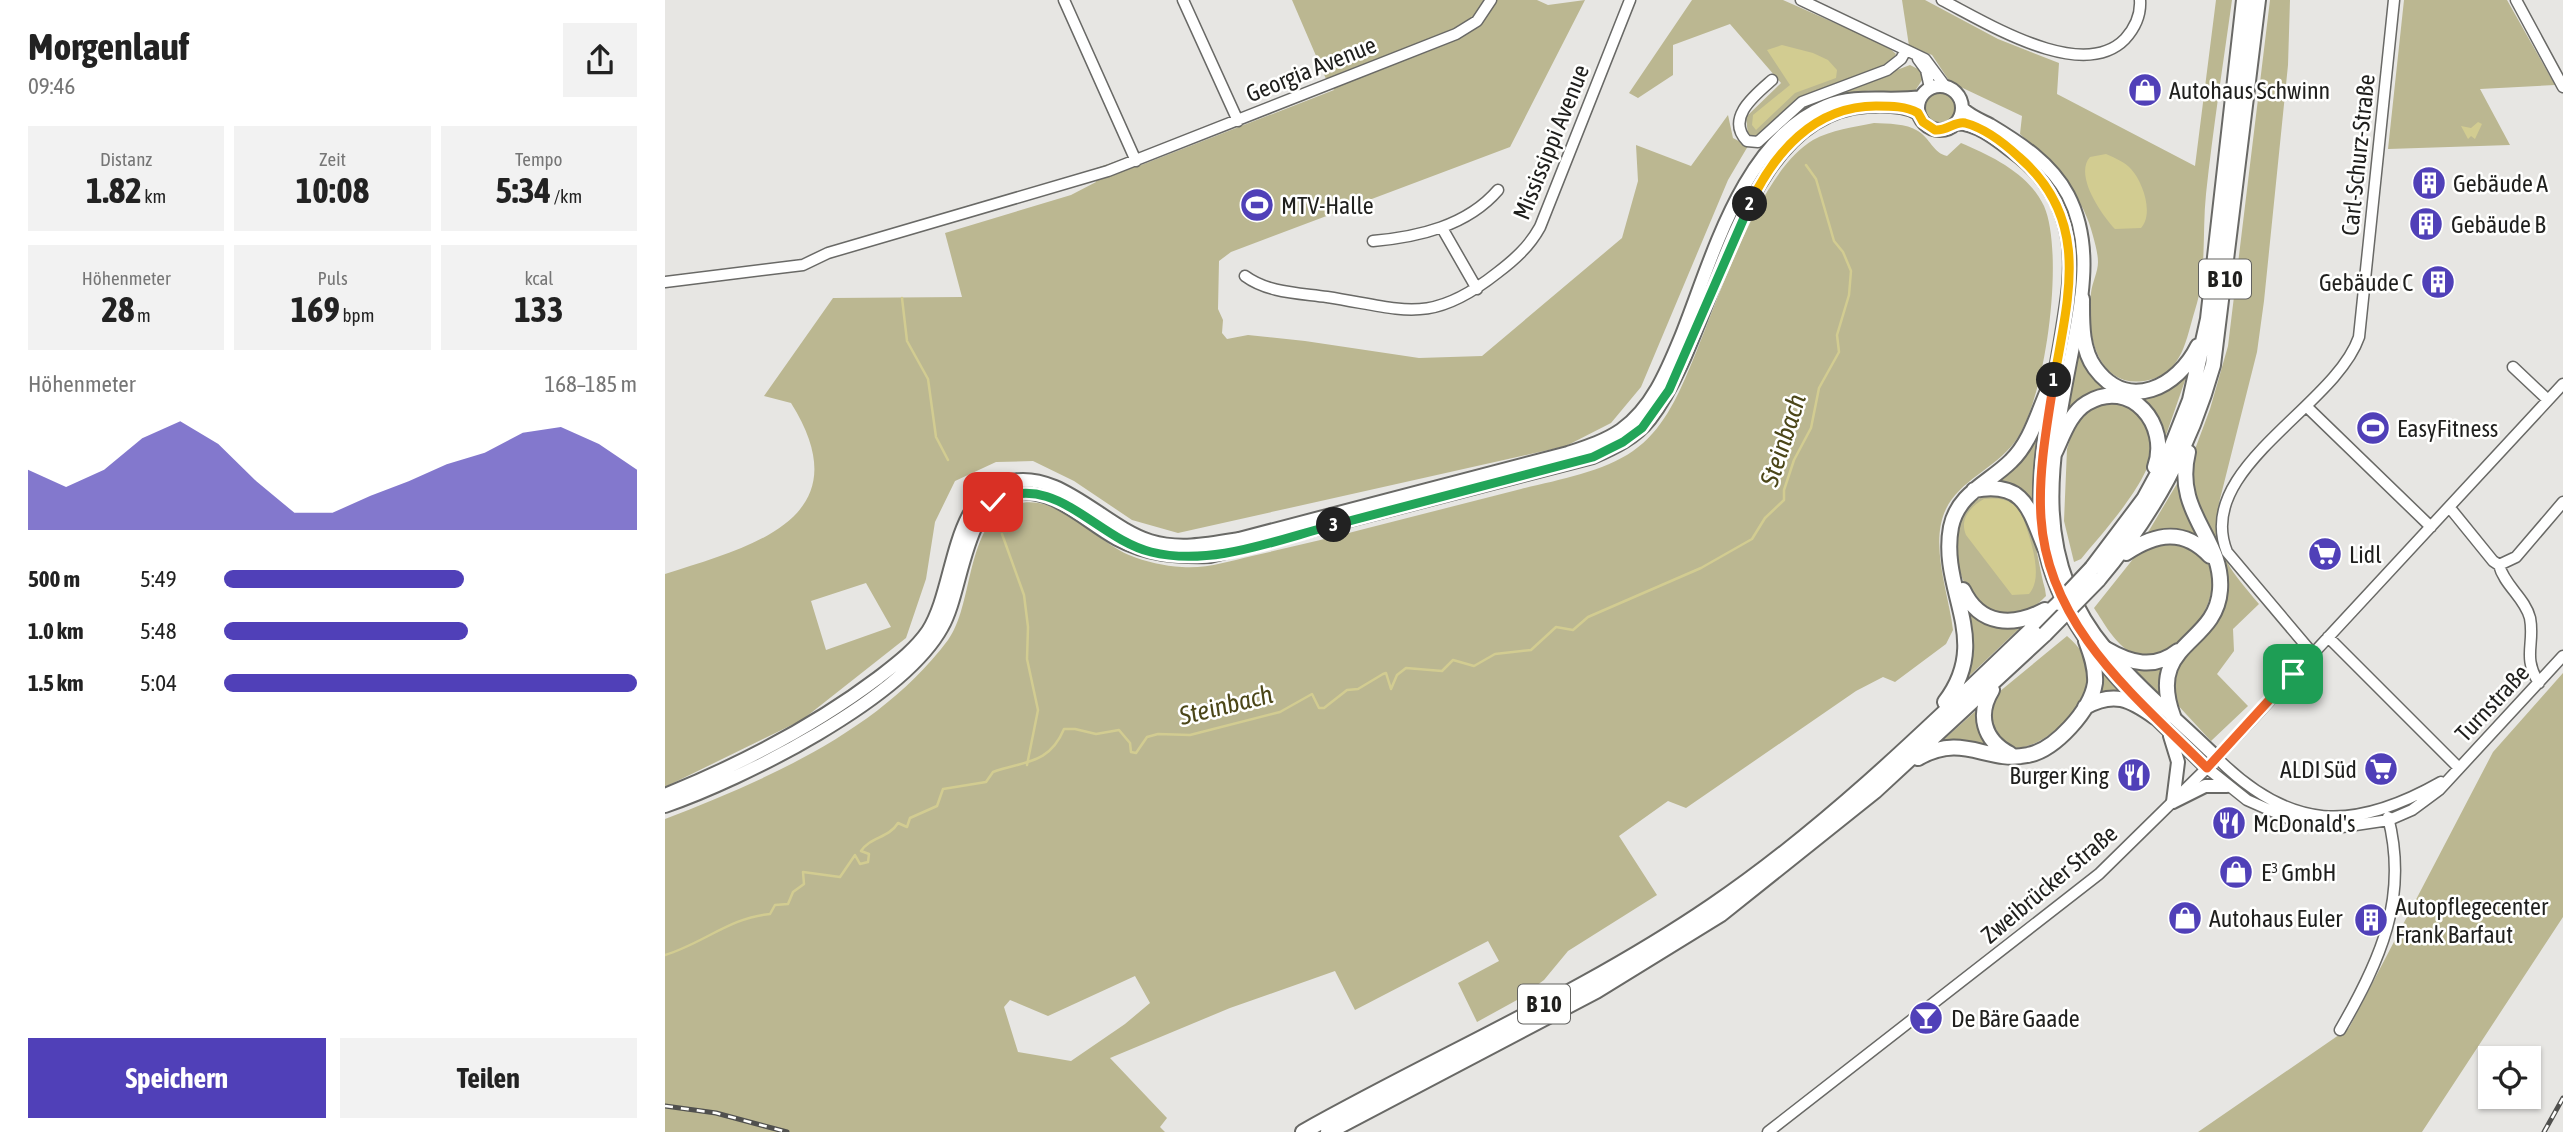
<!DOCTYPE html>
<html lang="de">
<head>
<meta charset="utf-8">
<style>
	:root { --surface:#fff; --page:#f2f2f2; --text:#222; --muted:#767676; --accent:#5040b8 }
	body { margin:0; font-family:"Asap Condensed",sans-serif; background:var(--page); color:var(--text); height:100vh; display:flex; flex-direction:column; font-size:26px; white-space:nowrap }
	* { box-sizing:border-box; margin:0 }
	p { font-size:23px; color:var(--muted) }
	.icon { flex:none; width:38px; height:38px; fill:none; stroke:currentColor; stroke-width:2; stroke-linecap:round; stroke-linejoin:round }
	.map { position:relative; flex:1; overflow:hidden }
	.sheet { display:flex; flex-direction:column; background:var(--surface); width:665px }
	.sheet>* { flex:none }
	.tools { position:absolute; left:1813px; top:1046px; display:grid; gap:14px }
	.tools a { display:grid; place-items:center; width:63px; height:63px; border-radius:0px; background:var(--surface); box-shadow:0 2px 5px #0004; font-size:35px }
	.pin { position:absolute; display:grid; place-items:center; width:60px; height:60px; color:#fff; margin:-30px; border-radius:14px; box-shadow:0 4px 10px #0006 }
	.km { position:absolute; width:35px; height:35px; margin:-18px; border-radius:50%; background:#222; color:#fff; font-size:19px; line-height:35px; text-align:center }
	.round { display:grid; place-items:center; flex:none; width:74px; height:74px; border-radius:0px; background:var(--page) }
	.summary { display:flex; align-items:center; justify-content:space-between; height:119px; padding:0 28px }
	h1 { font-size:38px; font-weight:700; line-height:52px }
	.stats { display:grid; grid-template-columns:repeat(3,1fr); gap:10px; height:119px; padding:7px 28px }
	.stats div { display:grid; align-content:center; border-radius:0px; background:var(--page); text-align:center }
	.stats b { font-size:35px; font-weight:700 }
	.stats small { font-size:19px; font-weight:400 }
	.stats p { font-size:19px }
	.chart { height:196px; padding:14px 28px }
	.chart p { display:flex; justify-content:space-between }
	.chart svg { width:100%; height:126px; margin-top:7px; fill:var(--accent); opacity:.7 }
	.primary-button { display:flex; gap:14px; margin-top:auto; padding:14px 28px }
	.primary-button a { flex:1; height:80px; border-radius:0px; background:var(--accent); color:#fff; font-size:28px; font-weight:700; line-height:80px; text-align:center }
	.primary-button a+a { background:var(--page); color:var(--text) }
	ul { padding:0 28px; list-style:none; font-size:23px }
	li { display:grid; grid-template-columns:112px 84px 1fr; align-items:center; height:52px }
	li i { height:18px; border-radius:9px; background:var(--accent) }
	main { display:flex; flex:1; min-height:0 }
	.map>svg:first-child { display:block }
</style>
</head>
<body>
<main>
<section class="sheet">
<div class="summary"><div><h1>Morgenlauf</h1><p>09:46</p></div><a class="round"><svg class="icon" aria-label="share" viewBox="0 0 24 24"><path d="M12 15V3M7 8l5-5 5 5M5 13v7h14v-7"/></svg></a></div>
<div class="stats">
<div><p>Distanz</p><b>1.82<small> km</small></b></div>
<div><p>Zeit</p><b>10:08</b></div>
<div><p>Tempo</p><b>5:34<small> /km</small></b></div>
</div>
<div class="stats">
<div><p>Höhenmeter</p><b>28<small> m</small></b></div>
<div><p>Puls</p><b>169<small> bpm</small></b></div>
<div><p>kcal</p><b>133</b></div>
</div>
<div class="chart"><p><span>Höhenmeter</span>168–185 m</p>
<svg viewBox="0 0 160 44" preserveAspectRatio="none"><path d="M0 44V23L10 29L20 23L30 12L40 6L50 14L60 27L70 38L80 38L90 32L100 27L110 21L120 17L130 10L140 8L150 14L160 23V44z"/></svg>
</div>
<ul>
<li><b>500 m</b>5:49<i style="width:58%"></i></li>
<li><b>1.0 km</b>5:48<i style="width:59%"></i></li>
<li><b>1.5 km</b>5:04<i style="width:100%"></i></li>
</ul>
<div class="primary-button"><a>Speichern</a><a>Teilen</a></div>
</section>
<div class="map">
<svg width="1898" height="1132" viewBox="0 0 1898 1132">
	<rect width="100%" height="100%" fill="#e7e6e3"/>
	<!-- green -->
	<path fill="#bbb791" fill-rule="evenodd" d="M627,0H872L883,5L920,0L845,147L566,252L554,261L553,309L558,320L557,333L562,339L583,335L640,341L754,358L817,356L957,238L973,181L971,145L1026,166L1063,115L1068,138L1083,146L1063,180L976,387L946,423L901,446L513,533L467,520L409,481L368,461L331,462L290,481L270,522L261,579L241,638L137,720L0,787V574C89,546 198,518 126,403L99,396L168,298L297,297L280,233L406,195L431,182L426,170L466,156L471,167L669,90L661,79ZM201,583L226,627L161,650L146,601Z
		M1027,0H1118L1222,46L1231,54C1223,75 1172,82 1152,91C1122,104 1114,123 1091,138L1083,135L1081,117L1116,83L1065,24L1008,45V75L973,98L964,93Z
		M1237,0H1260L1333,39L1394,63L1392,94L1530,166L1551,0H1567C1558,65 1548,129 1541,194C1537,232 1542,274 1530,310C1521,339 1518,372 1484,380C1432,392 1420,332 1426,293C1427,283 1433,272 1433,262C1433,254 1430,243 1428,236C1418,194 1386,162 1355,134L1357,116L1285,82L1267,55L1244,46Z
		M1605,0H1625L1623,65L1599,301L1592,352L1554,503C1550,556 1562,565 1594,604L1568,629L1569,651L1552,674L1583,706L1546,741L1508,700L1505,675L1551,623L1559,607L1562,590L1559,562L1528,504L1526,460L1545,409L1563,346Z
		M1739,0H1842L1890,85L1815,89L1845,145L1723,149Z
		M1245,65L1257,71V80L1250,91C1233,93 1216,90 1200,91C1173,93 1146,106 1123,119L1145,103Z
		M1257 109a18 18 0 1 1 36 0a18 18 0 1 1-36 0Z
		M1209,123C1223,124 1241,123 1253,131C1265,138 1268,153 1282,156L1296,143C1327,156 1364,174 1379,206C1400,254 1381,402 1349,443C1330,468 1294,481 1281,509C1264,544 1284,594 1288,630L1281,644L1230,682L1218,677L1191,691L1021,808L1003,801L954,836L992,895L903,951L879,980L852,1000L812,1022L793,983L834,961L823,941L690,1010L670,971L565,1008L445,1058L502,1118L495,1127L500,1132H0V819C103,779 215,731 283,640C310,604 299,519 352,504C393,493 429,540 464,555C481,562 499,566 517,567C541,569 565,561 587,556C626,547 665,538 703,528C754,515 805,502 856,489C892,480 938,472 968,451C997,431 1012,398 1025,367C1051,307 1092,173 1148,140C1166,130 1189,127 1209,123ZM470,976L485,1003L460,1024L406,1061L353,1052L339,1007L345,1000L383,1016Z
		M1414,341L1430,376C1465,386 1496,404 1523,372L1499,441C1495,415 1479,407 1457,394L1401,415Z
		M1442,401C1455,401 1471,407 1478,420C1481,426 1487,433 1488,439C1493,474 1437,533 1416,559L1409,562L1399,521L1402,449L1412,418L1424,408Z
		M1379,416L1369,475V507L1323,483Z
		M1513,482L1516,498L1537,540C1518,529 1504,530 1482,534Z
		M1325,494C1372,500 1369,551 1380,589L1381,596C1358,619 1348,617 1319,611C1313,603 1306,596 1302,588C1284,556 1286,505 1325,494Z
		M1515,541C1522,546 1531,550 1537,556C1573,592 1506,674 1467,653C1450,644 1439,623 1429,608L1476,549L1485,543Z
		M1302,605C1321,625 1332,631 1359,624L1299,681L1306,655Z
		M1402,636C1414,646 1426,662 1426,678C1425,706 1378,749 1350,748C1343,748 1337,742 1331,739C1326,720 1321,709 1334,692Z
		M1433,664L1462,696H1430Z
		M1462,664H1502L1498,699Z
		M1898,673V917L1757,1132H1533L1684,1028L1828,752Z
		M1315,707L1329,749L1307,741L1276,742Z"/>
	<!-- water -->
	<path fill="#d2cc91" d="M1117,45L1148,53L1163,60L1172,70L1171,78L1130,93L1091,130L1087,125L1088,115L1125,85L1102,50Z
		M1813,122L1817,124L1810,139L1806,136L1803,139L1796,126L1806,128Z
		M1441,154C1450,158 1460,162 1466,169C1478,182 1489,214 1476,228L1450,229C1436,214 1409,175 1425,157Z
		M1319,499C1336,497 1349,500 1357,515C1364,536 1380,576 1364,594L1347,595L1301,535C1294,519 1306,506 1319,499Z"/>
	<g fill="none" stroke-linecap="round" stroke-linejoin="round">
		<!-- stream -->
		<path stroke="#d2cc91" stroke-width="2.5" d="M237,298L242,341L263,379L271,437L283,460
			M337,534L359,595L363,627L362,659L373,710L362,765
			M0,955C37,944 66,917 105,914L110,905L123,904L128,892L139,884L138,872L175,877L190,855L195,864L203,862L204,854L196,851C205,837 224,838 233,823L242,827L245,818L272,806L278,789L321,782L328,772C358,761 384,765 399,729H410L431,734L454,730L465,743L466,752L471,753L482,737L493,734L525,735L615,712L647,694L654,708H659L682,690L693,689L718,674L721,673L726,689L732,675L741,668L777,671L788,660L809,666L830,654L866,650L891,627L908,630L923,617L1036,568L1087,539L1100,518L1119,500V490L1129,460L1146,428L1154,388L1174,352L1172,335L1184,295L1186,271L1178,252L1169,241L1151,179L1141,165"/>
		<!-- minor casing -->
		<g stroke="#696966" stroke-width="13">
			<path id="minor" d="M399,0L471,161
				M518,0L573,121
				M1136,0L1260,59L1280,86
				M1277,0C1322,23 1417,83 1460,39C1470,28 1476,15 1475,0
				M1851,0L1898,87
				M1253,59L1261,70L1265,88
				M1107,80C1090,95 1060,118 1082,141L1093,142L1137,102L1222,70L1236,59L1241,50
				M777,228L812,289
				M708,241C753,237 802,226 833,190
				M580,276C603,293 634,293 662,297C739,309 765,326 832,273C849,260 864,247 875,227L965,0
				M0,282L138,265L163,253L443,171L791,34L812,21L826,0
				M1848,367L1883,400
				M1641,406L1766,527
				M1785,508L1828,561L1834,565C1839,585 1860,598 1865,618C1870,644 1857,657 1874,683
				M1834,565L1851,557L1898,502
				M1663,637L1794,768
				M1648,654L1562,552C1528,469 1670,407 1694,337L1729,0
				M1552,758C1625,831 1688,832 1776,782
				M1542,768L1582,800L1625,819L1677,827L1724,820L1747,810L1774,790L1898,656
				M1675,1030C1715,961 1744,898 1723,817
				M1103,1132L1434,874L1542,768L1898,384"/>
		</g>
		<!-- major casing -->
		<g stroke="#696966" stroke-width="16">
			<path id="major" d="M1253 108a22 22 0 1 1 44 0a22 22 0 1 1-44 0Z
				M1298,109C1305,116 1315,120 1325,125C1355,143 1386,163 1403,195C1426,239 1419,289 1410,336C1389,448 1360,553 1442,650C1475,689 1515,722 1552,758
				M1292,123C1313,124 1332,140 1348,152C1377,173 1397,203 1403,239C1408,271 1402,303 1397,334C1385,408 1362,492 1384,565C1409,650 1482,708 1542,768
				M1505,736L1513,762L1508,802
				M0,795C76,764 148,727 213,678C231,664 250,650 263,631C291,587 285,498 342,482C394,468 438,526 485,541C514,550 544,544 574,539L903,453C921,447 940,441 956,430C987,408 1002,371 1016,337C1047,260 1077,140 1161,106C1192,93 1224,102 1256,97
				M1508,802L1540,786H1562
				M0,806C78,779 237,700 277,627C298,591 299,500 348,493C389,487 419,521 452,539C482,555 512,557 545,556L928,457C949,448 970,438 985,419C1052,334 1071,114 1202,106C1218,105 1239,105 1253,113"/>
		</g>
		<!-- highway casing -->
		<g stroke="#696966" stroke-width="18">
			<path id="highway" d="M1417,299C1417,322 1416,349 1430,368C1463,413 1513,387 1533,346
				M1390,452C1398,435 1405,413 1422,403C1466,377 1505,425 1490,467
				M1309,490C1359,481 1364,508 1380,548
				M1461,553C1491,533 1519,528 1545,556
				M1427,568L1479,499L1504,453L1525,400L1543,319L1579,0
				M1433,580C1488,515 1525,447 1548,365L1593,0
				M1298,590C1315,626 1348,627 1380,610
				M1441,649C1465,663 1489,670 1513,651
				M1327,690C1312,714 1318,740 1345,754
				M1280,702C1328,639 1274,591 1286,527C1293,493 1324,483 1346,461C1369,439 1375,403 1390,376
				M1420,707C1449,691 1465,699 1490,717
				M1508,716C1481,642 1551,646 1555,590C1559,538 1508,514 1523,452
				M1253,758C1300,732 1320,764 1363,755C1390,750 1426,710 1430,683C1431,668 1426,654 1421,641
				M638,1132C773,1056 918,994 1047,906C1171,822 1286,706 1394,603
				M663,1132L931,991L1056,914L1210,791L1380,634"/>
		</g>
		<!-- minor -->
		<use href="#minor" stroke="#fff" stroke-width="10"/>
		<!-- major -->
		<use href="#major" stroke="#fff" stroke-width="12"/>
		<!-- highway -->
		<use href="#highway" stroke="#fff" stroke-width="14"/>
		<!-- rail casing -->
		<g stroke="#50504e" stroke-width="5">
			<path id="rail" d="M0,1106L51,1113L122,1132
				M1879,1132L1898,1098"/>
		</g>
		<!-- rail -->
		<use href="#rail" stroke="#fffffe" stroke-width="2.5" stroke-dasharray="8" stroke-linecap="butt"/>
		<!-- highway-bridge casing -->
		<g stroke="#696966" stroke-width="18" stroke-linecap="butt">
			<path id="highway-bridge" d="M1394,603L1427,568
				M1380,634L1433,580"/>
		</g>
		<!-- highway-bridge -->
		<use href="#highway-bridge" stroke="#fff" stroke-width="14"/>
	</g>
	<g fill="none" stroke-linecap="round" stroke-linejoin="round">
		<!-- split-1 casing -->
		<g stroke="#fff" stroke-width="14">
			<path id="split-1" d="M1389,380C1382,425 1373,472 1376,518C1383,627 1470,696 1542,768L1628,674"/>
		</g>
		<!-- split-2 casing -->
		<g stroke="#fff" stroke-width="14">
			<path id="split-2" d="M1085,204C1109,153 1149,106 1211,106C1226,106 1241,106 1253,113L1258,122L1270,130C1282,131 1290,121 1300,123C1319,128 1340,144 1354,157C1427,220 1403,297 1389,380"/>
		</g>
		<!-- split-3 casing -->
		<g stroke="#fff" stroke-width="14">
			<path id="split-3" d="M669,525L928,457L958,442L977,428L1004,390L1085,204"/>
		</g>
		<!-- split-4 casing -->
		<g stroke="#fff" stroke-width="14">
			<path id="split-4" d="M328,502C389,469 430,538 486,552C546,567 611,540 669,525"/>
		</g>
		<!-- split-1 -->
		<use href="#split-1" stroke="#f0652b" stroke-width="9"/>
		<!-- split-2 -->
		<use href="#split-2" stroke="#f5b400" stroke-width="9"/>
		<!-- split-3 -->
		<use href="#split-3" stroke="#22a559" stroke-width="9"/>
		<!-- split-4 -->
		<use href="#split-4" stroke="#22a559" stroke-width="9"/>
	</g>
	<!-- icons -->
	<defs>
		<g id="shop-disc" transform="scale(1.75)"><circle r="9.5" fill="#5040b8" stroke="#fffffe"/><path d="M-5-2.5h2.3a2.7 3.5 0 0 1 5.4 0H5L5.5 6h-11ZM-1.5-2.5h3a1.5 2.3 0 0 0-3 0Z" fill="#fff"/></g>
		<g id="building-disc" transform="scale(1.75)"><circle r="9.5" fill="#5040b8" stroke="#fffffe"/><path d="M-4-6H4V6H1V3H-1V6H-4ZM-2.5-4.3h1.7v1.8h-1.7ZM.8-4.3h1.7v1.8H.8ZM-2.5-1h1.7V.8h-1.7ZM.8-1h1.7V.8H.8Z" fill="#fff"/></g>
		<g id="stadium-disc" transform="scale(1.75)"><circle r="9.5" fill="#5040b8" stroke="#fffffe"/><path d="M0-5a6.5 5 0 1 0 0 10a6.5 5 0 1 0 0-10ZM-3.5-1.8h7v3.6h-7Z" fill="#fff"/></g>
		<g id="supermarket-disc" transform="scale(1.75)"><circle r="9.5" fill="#5040b8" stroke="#fffffe"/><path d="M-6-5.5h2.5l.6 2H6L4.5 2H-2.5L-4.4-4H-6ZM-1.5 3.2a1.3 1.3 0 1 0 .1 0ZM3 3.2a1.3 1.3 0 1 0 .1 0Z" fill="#fff"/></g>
		<g id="restaurant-disc" transform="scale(1.75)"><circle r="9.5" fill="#5040b8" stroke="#fffffe"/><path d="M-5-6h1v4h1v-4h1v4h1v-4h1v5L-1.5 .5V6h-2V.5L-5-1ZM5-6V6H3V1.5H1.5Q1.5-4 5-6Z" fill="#fff"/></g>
		<g id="bar-disc" transform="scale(1.75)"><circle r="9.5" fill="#5040b8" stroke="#fffffe"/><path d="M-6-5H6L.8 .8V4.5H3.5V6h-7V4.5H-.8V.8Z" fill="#fff"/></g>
	</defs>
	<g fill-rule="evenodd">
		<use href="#shop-disc" x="1480" y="90"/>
		<use href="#building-disc" x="1764" y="183"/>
		<use href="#stadium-disc" x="592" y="205"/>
		<use href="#building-disc" x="1761" y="224"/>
		<use href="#building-disc" x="1773" y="282"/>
		<use href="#stadium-disc" x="1708" y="428"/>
		<use href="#supermarket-disc" x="1660" y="554"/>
		<use href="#supermarket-disc" x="1716" y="769"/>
		<use href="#restaurant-disc" x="1469" y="775"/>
		<use href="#restaurant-disc" x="1564" y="823"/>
		<use href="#shop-disc" x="1571" y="872"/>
		<use href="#shop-disc" x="1520" y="918"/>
		<use href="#building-disc" x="1706" y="920"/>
		<use href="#bar-disc" x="1261" y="1018"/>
	</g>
	<g text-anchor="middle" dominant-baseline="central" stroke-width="5" stroke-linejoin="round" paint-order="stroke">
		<!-- shield labels -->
		<g fill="#fffffe" stroke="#626260" stroke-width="2">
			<rect x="1534" y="259.5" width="52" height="39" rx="5"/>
			<rect x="853" y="984.5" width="52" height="39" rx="5"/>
		</g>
		<g font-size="23" font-weight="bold" fill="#1f1f1d">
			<text x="1560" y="279">B 10</text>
			<text x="879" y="1004">B 10</text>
		</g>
		<!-- street labels -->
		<g font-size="24" fill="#1f1f1d" stroke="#fffffe">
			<text transform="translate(646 69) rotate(-22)">Georgia Avenue</text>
			<text transform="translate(886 142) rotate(-68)">Mississippi Avenue</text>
			<text transform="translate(1693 155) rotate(-84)">Carl-Schurz-Straße</text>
			<text transform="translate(1827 703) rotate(-47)">Turnstraße</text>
			<text transform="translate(1384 884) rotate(-40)">Zweibrücker Straße</text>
		</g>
		<!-- poi labels -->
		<g font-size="24" fill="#1f1f1d" stroke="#fffffe" text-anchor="start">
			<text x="1504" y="90">Autohaus Schwinn</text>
			<text x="1788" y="183">Gebäude A</text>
			<text x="616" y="205">MTV-Halle</text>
			<text x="1786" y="224">Gebäude B</text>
			<text x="1748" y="282" text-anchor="end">Gebäude C</text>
			<text x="1732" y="428">EasyFitness</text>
			<text x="1684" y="554">Lidl</text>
			<text x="1692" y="769" text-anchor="end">ALDI Süd</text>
			<text x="1444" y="775" text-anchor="end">Burger King</text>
			<text x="1588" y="823">McDonald's</text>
			<text x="1596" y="872">E³ GmbH</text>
			<text x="1730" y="906">Autopflegecenter<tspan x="1730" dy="28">Frank Barfaut</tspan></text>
			<text x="1544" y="918">Autohaus Euler</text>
			<text x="1286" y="1018">De Bäre Gaade</text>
		</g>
		<!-- water labels -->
		<g font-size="26" font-style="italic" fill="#4b4618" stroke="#fffffe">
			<text transform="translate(1118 440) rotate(-72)">Steinbach</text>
			<text transform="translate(561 705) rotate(-14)">Steinbach</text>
		</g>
	</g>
</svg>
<div class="tools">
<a><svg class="icon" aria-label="locate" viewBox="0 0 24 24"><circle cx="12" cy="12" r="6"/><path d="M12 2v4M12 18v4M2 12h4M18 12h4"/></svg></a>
</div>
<div class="pin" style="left:1628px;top:674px;background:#1e9e55"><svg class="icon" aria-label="arrive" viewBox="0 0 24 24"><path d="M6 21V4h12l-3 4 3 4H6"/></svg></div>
<div class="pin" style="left:328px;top:502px;background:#d93025"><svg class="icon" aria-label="check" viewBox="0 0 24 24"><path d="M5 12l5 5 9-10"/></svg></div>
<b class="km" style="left:1389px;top:380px">1</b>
<b class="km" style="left:1085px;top:204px">2</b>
<b class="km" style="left:669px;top:525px">3</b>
</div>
</main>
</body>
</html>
